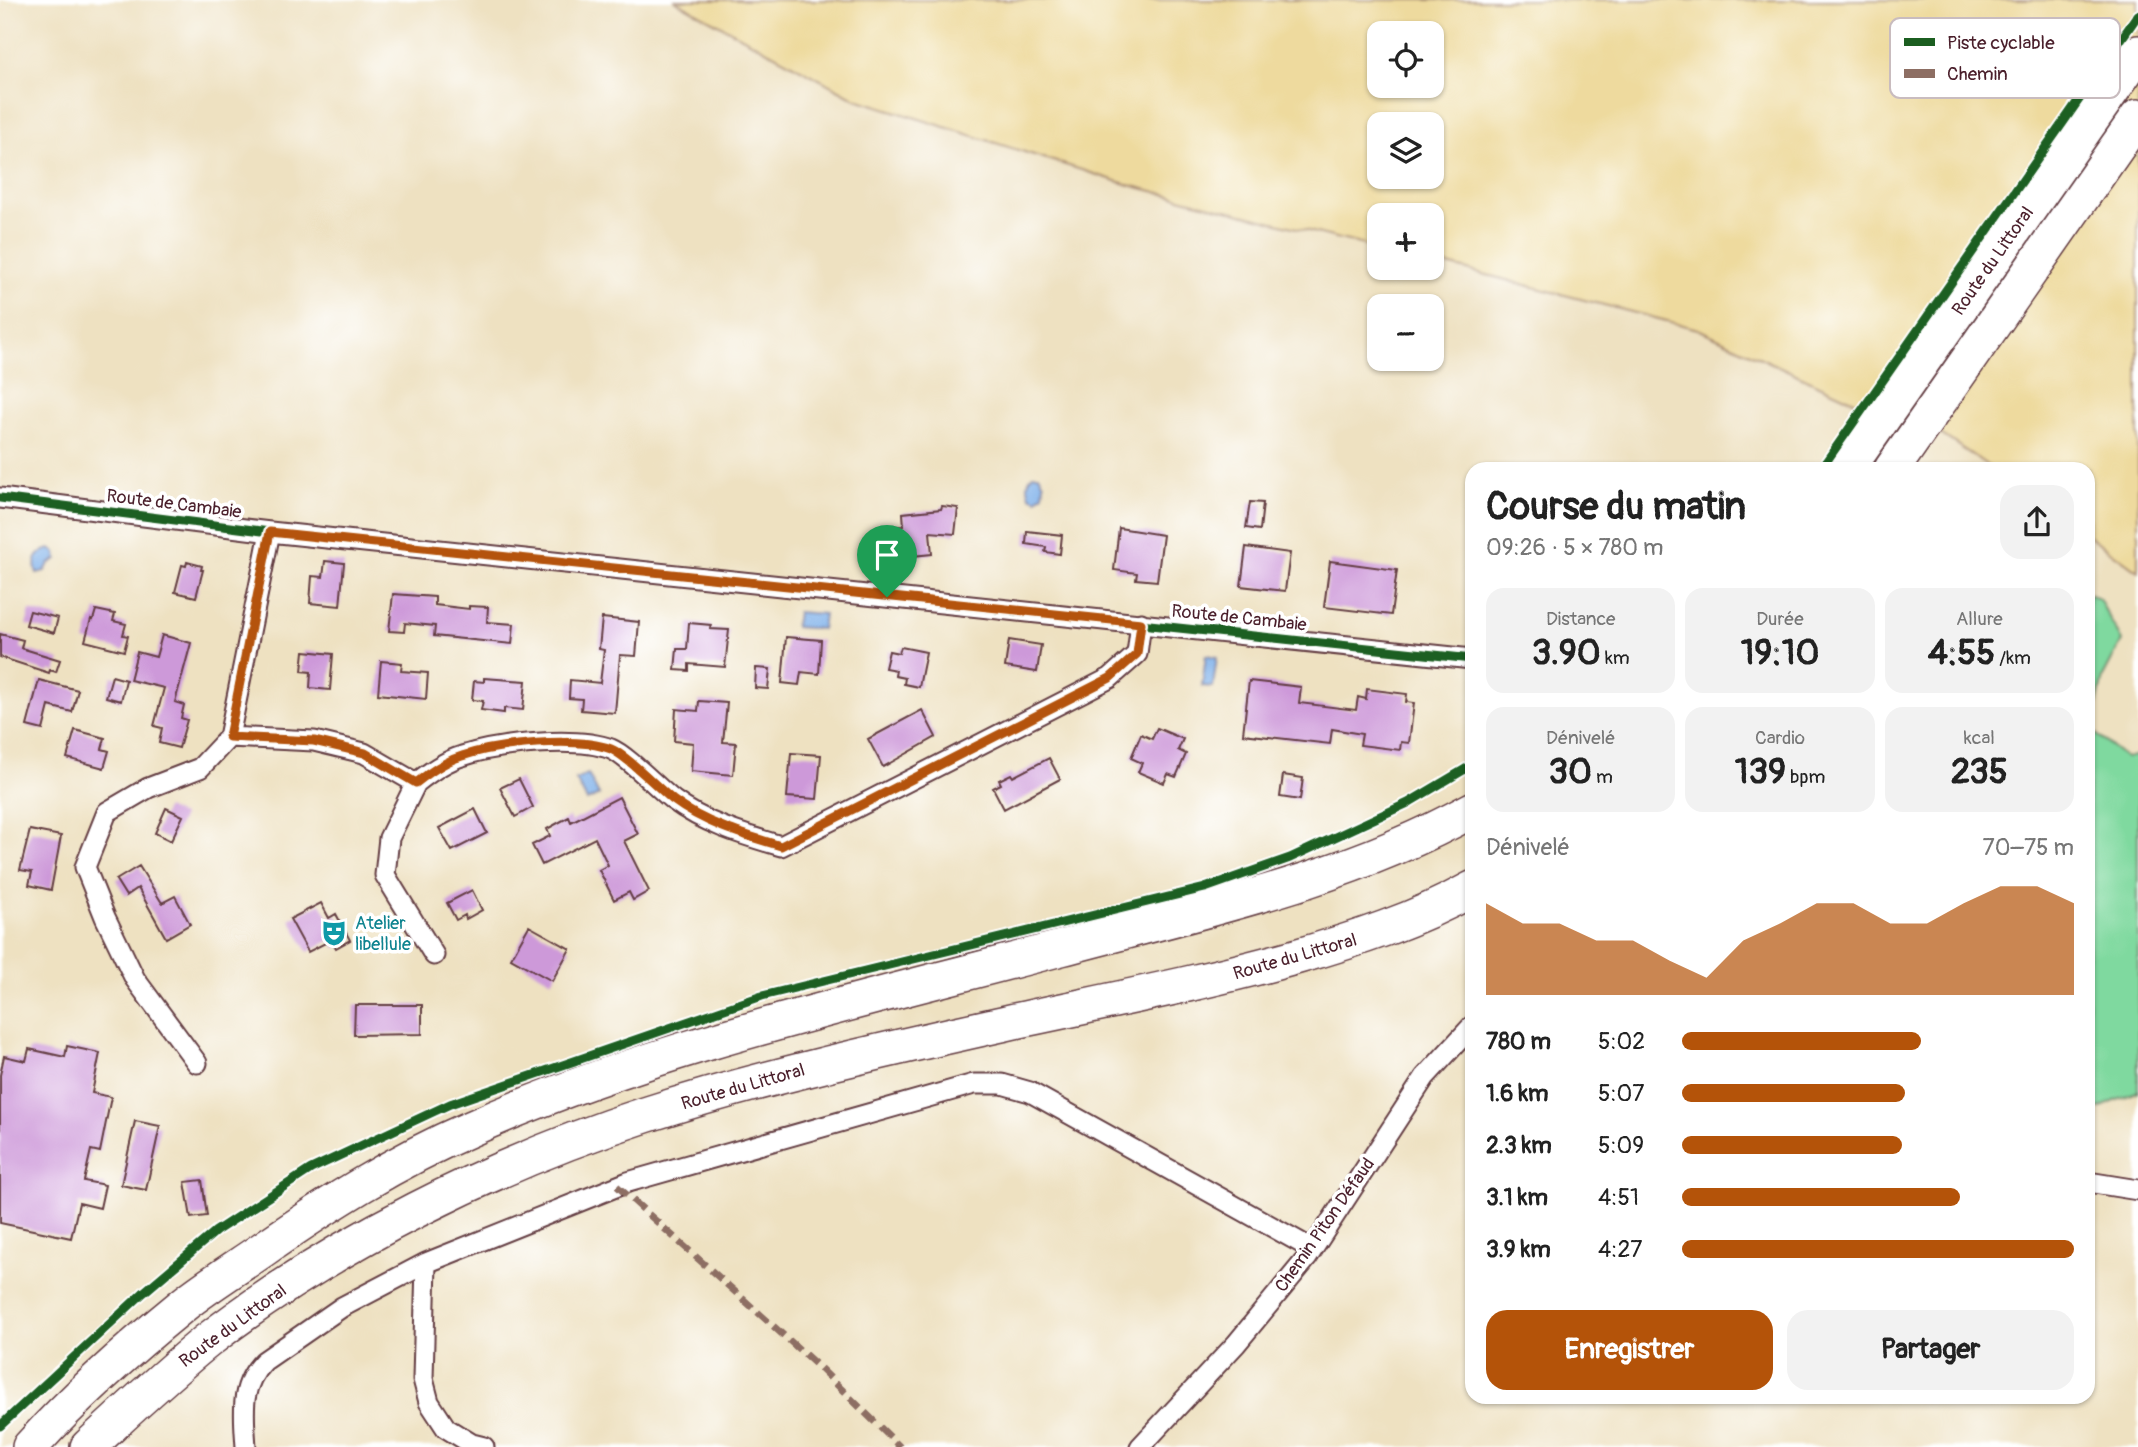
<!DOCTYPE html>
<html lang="fr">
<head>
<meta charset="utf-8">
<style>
	:root { --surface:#fff; --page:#f2f2f2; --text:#222; --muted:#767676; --accent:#b45309 }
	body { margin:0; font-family:Pangolin,sans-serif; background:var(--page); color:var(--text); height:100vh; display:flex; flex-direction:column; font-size:26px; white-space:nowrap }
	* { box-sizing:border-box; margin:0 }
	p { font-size:23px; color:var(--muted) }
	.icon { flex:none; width:38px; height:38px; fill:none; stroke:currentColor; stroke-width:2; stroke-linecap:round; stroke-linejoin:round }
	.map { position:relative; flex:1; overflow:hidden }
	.sheet { position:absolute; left:1465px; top:462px; width:630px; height:942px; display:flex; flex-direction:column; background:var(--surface); border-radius:21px; box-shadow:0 2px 5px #0004 }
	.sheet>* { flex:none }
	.controls { position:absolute; left:1367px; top:21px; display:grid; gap:14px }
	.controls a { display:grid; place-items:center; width:77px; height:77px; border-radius:14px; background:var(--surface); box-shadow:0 2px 5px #0004; font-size:35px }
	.pin { position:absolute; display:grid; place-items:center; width:60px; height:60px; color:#fff; margin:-72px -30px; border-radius:50% 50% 50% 0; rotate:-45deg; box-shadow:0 0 7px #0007 }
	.pin .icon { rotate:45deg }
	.round { display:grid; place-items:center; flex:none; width:74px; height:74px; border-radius:21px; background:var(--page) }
	.summary { display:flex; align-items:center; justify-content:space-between; height:119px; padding:0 21px }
	h1 { font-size:38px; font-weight:700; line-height:52px }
	.stats { display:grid; grid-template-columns:repeat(3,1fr); gap:10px; height:119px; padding:7px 21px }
	.stats div { display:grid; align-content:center; border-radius:18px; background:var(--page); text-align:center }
	.stats b { font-size:35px; font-weight:700 }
	.stats small { font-size:19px; font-weight:400 }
	.stats p { font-size:19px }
	.chart { height:196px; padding:14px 21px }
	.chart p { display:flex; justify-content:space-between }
	.chart svg { width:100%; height:126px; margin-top:7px; fill:var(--accent); opacity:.7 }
	.button { display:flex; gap:14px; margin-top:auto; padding:14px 21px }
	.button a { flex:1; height:80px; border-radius:21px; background:var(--accent); color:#fff; font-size:28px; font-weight:700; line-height:80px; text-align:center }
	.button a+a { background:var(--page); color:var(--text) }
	ul { padding:0 21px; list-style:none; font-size:23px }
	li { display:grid; grid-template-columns:112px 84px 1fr; align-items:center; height:52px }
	li i { height:18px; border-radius:9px; background:var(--accent) }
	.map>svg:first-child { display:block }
</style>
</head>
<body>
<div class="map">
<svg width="2138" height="1447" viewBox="0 0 2138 1447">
	<rect width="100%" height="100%" fill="#fff"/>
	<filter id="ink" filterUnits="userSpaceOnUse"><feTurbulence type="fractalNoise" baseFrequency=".0143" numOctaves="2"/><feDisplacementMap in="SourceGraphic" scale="14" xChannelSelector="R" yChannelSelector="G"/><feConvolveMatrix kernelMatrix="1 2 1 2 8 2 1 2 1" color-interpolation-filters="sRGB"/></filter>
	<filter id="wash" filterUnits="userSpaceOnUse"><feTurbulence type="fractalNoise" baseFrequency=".00686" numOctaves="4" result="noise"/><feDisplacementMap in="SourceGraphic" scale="28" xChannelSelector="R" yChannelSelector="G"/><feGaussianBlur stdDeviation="1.57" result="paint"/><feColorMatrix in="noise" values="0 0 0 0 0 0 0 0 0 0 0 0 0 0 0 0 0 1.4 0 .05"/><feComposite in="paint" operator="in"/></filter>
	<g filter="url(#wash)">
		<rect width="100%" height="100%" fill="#eee1c1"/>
		<!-- green -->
		<path fill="#7fd99f" stroke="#647c65" stroke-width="2" d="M2088,594L2099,599L2122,641L2103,677L2091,730L2126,758L2138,755V1091L2088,1113Z"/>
		<!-- sand -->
		<path fill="#eeda9e" stroke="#9c7c64" stroke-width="2" fill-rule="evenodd" d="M674,0H2138V571L2088,535V469H1993L1942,435L1876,411L1698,329L1432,261V215H1379V249L1129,185L856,99ZM1379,33H1432V86H1379ZM1379,124H1432V177H1379Z"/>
		<!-- water -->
		<path fill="#7cafe9" stroke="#63678a" stroke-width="2" d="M1033,474H1039L1044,484L1043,494L1037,499L1030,496C1027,488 1027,480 1033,474Z
			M50,549L56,552L57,559L49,564L45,571L37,573C32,561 38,552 50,549Z
			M797,612L824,614L822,629L795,627Z
			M1206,655L1217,657L1213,687L1202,686Z
			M588,774L599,795L587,801L576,780Z"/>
		<g id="blocks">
			<!-- building -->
			<path fill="#cd99d9" d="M1250,502L1263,503L1260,530L1246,528Z
				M942,506L958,508L955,534L930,532L932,554L892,558L889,527L904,526L903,513L941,509Z
				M1119,528L1163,535L1157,581L1136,579L1137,573L1114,570Z
				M1027,531L1062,535L1060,554L1045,552L1046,547L1026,544Z
				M1246,547L1290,553L1285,591L1241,586Z
				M325,561L344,563L340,606L310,603L312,576L323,577Z
				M1330,561L1397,570L1391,615L1324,607Z
				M187,562L202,566L201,570H203L196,597L175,592L182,565L186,566Z
				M393,594L435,597V605L469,609V606L488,607L487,622L514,624L512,644L434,636L435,626L405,623L404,632L389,631Z
				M96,610L115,614L113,621L126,624L123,635L128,636L124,651L85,641L91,619L93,620Z
				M30,611L58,618L54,633L26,625Z
				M602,618L639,622L636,656L620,655L615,713L581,710L582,699L569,698L570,680L600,683L604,650L599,649Z
				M689,623L711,625L710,629L729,630L725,667L689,664V671L675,670L677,649H687Z
				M0,634L23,640L21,648L60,660L56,672L50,670L49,673L0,657Z
				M162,635L191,643L175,702L184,705L181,718L187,720L179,748L159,743L162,728L154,726L164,688L130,680L137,652L156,657Z
				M786,637L821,640L819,674L801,672L799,685L782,683Z
				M1009,640L1041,645L1037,672L1005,667Z
				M901,647L926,652L919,687L904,684L905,678L895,676L896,670L885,668L889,651L899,653Z
				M304,651L333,654L330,690L310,688L311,672L302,671Z
				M381,661L402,663L401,671L428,673L426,699L378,694Z
				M756,668L770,669L768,689L755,688Z
				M112,676L126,680L121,701L106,697Z
				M484,678L526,681L523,710L504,708V713L481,710L483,701L472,700L474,681L484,682Z
				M39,680L78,690L72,712L49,706L43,730L27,726Z
				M1249,681L1301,687L1299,703L1356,710L1358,697L1366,699L1367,689L1407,694L1406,702L1414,703L1409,743L1401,742L1400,750L1360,745L1362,734L1332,729L1330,744L1243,734Z
				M699,701L727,703L723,742L736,743L733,775L691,771L693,743L674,741L676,709L698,711Z
				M922,710L936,737L883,767L868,739Z
				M1157,728L1183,739L1178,750L1186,754L1176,777L1168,774L1164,783L1138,772L1142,763L1131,758L1141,734L1152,739Z
				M75,730L105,738L102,749L109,751L104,768L67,758Z
				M791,753L821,755L817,799L787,797Z
				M1049,758L1060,779L1004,809L993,788L1001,784L999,780L1011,774L1013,777Z
				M1283,775L1303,778L1300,800L1280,797Z
				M519,779L533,807L515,817L500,788Z
				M619,797L638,834L624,841L649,891L633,900L629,892L614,900L599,870L608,865L595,838L542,865L532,845L550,836L547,829L569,817L571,822Z
				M166,808L183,816L171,841L155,833Z
				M475,809L487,833L452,851L439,828Z
				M30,830L61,836L51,890L29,885L32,872L20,870Z
				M139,866L162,903L175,896L190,924L166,938L138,888L126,896L116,880Z
				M472,890L482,910L466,919L465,915L456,920L447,903Z
				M321,903L329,918L336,914L350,940L336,948L331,940L308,952L290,919Z
				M529,926L570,949L552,981L511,958Z
				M355,1005H422V1034L354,1035Z
				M67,1046L100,1053L92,1093L111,1097L100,1152L91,1150L84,1181L105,1185L100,1208L79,1203L71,1238L0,1223V1075L4,1056L26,1061L29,1049L65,1057Z
				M135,1121L160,1126L146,1190L121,1185Z
				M202,1180L207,1216L191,1218L185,1182Z"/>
		</g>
	</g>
	<g filter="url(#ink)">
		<use href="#blocks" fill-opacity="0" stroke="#633c42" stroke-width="2"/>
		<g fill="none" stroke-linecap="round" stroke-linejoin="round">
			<!-- street casing -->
			<g stroke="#633c42" stroke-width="23">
				<path id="street" d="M0,498L270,532L1472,659
					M229,737L314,741L364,753L416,783C430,772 445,761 462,756C498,744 576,736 611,749C626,755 658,788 673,800C705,824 744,835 781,846L1110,678L1137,654L1141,623
					M416,783L389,838L385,875L434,955
					M197,1063L135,979L105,917L85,867L107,812L148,788L200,768L229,737L270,532
					M2088,1182L2138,1190
					M426,1263L423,1379L429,1402L446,1428L472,1444L484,1447
					M246,1447C244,1414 239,1386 264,1361L342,1307L426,1263L628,1182L974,1084H1002L1030,1092L1312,1249
					M1140,1447L1236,1344L1307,1258L1425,1077L1472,1026"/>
			</g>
			<!-- highway casing -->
			<g stroke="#633c42" stroke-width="38">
				<path id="highway" d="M1847,469L2138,53
					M1892,469L2138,117
					M30,1447C76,1396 129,1349 183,1305C208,1285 236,1268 262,1250C328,1204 396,1161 470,1129C659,1045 862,1001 1061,948C1199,911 1346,880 1472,810
					M88,1447C127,1411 166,1374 207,1341C332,1244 494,1164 645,1115C763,1077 885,1050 1006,1023C1102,1002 1199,984 1295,957C1355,940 1416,920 1472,889"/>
			</g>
			<!-- street -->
			<use href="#street" stroke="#fff" stroke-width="19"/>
			<!-- highway -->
			<use href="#highway" stroke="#fff" stroke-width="35"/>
			<!-- quiet -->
			<path stroke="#8d6e63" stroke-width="7" stroke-dasharray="14 7" stroke-linecap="butt" d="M617,1186L820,1368L900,1447"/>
			<!-- cycleway casing -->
			<g stroke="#fff" stroke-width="13">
				<path id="cycleway" d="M1821,469L2138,15
					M0,498L270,532L1472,659
					M0,1426L143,1293L216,1231L311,1169L450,1104L762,996L1205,888L1290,858L1408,803L1472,765"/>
			</g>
			<!-- cycleway -->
			<use href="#cycleway" stroke="#1b5e20" stroke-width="9"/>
		</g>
	</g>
	<g fill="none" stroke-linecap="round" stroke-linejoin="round" filter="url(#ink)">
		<!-- route casing -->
		<g stroke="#fff" stroke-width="14">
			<path id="route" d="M270,532L1141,623L1137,654L1110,678L781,846C744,835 705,824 673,800C658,788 626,755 611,749C576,736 498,744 462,756C445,761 430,772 416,783L365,753L314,741L229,737Z"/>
		</g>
		<!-- route -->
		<use href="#route" stroke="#b45309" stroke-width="9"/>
	</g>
	<!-- icons -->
	<defs>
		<g id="theatre-bare" transform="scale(2.1)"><path d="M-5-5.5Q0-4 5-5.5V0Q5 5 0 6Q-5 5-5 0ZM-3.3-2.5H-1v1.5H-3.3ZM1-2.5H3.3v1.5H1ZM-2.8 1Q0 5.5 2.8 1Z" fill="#0f9aa8" stroke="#fff" stroke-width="2.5" paint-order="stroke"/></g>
	</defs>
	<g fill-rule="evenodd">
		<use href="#theatre-bare" x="334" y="933"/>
	</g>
	<g text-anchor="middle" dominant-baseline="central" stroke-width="7" stroke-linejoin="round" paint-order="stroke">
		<!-- street labels -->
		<g font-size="18" fill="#4a1f2b" stroke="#fff">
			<text transform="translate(1993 261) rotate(-55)">Route du Littoral</text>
			<text transform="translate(174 504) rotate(7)">Route de Cambaie</text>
			<text transform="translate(1239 618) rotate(6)">Route de Cambaie</text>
			<text transform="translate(1295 957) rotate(-16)">Route du Littoral</text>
			<text transform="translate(743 1087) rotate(-16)">Route du Littoral</text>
			<text transform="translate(1325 1225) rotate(-55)">Chemin Piton Défaud</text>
			<text transform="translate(233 1326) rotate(-36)">Route du Littoral</text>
		</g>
		<!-- culture labels -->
		<g font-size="18" fill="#0d838f" stroke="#fff" text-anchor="start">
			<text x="355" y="923">Atelier<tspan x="355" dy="21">libellule</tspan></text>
		</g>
	</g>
	<!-- legend -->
	<rect x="1890" y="18" width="230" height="80" rx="10" fill="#fff" stroke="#c9bcbf" stroke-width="2"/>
	<rect x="1904" y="38" width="31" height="8" fill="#1b5e20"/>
	<rect x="1904" y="69" width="31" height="9" fill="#8d6e63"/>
	<g font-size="19" fill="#4a1f2b">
		<text x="1947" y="49">Piste cyclable</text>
		<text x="1947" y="80">Chemin</text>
	</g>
</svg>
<div class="controls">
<a><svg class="icon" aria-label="locate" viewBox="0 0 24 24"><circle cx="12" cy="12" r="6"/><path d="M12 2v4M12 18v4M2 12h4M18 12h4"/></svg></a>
<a><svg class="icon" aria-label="layers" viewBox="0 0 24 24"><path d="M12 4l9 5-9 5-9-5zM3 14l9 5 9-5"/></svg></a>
<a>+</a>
<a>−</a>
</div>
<div class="pin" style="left:887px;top:597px;background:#1e9e55"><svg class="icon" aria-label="arrive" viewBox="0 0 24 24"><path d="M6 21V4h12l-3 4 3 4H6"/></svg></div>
<section class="sheet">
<div class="summary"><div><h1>Course du matin</h1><p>09:26 · 5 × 780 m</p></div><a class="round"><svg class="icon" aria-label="share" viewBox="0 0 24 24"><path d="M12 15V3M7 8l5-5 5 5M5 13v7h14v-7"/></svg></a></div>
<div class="stats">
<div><p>Distance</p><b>3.90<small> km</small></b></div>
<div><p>Durée</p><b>19:10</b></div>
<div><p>Allure</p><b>4:55<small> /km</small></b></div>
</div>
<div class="stats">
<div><p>Dénivelé</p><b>30<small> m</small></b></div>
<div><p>Cardio</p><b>139<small> bpm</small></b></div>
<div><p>kcal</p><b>235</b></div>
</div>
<div class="chart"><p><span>Dénivelé</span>70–75 m</p>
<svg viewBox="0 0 160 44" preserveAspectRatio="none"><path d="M0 44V12L10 19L20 19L30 25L40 25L50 32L60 38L70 25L80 19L90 12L100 12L110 19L120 19L130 12L140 6L150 6L160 12V44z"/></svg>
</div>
<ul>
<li><b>780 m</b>5:02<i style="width:61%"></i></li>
<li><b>1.6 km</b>5:07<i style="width:57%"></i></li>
<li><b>2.3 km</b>5:09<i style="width:56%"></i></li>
<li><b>3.1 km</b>4:51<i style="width:71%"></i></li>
<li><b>3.9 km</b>4:27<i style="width:100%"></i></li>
</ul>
<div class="button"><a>Enregistrer</a><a>Partager</a></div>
</section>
</div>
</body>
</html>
